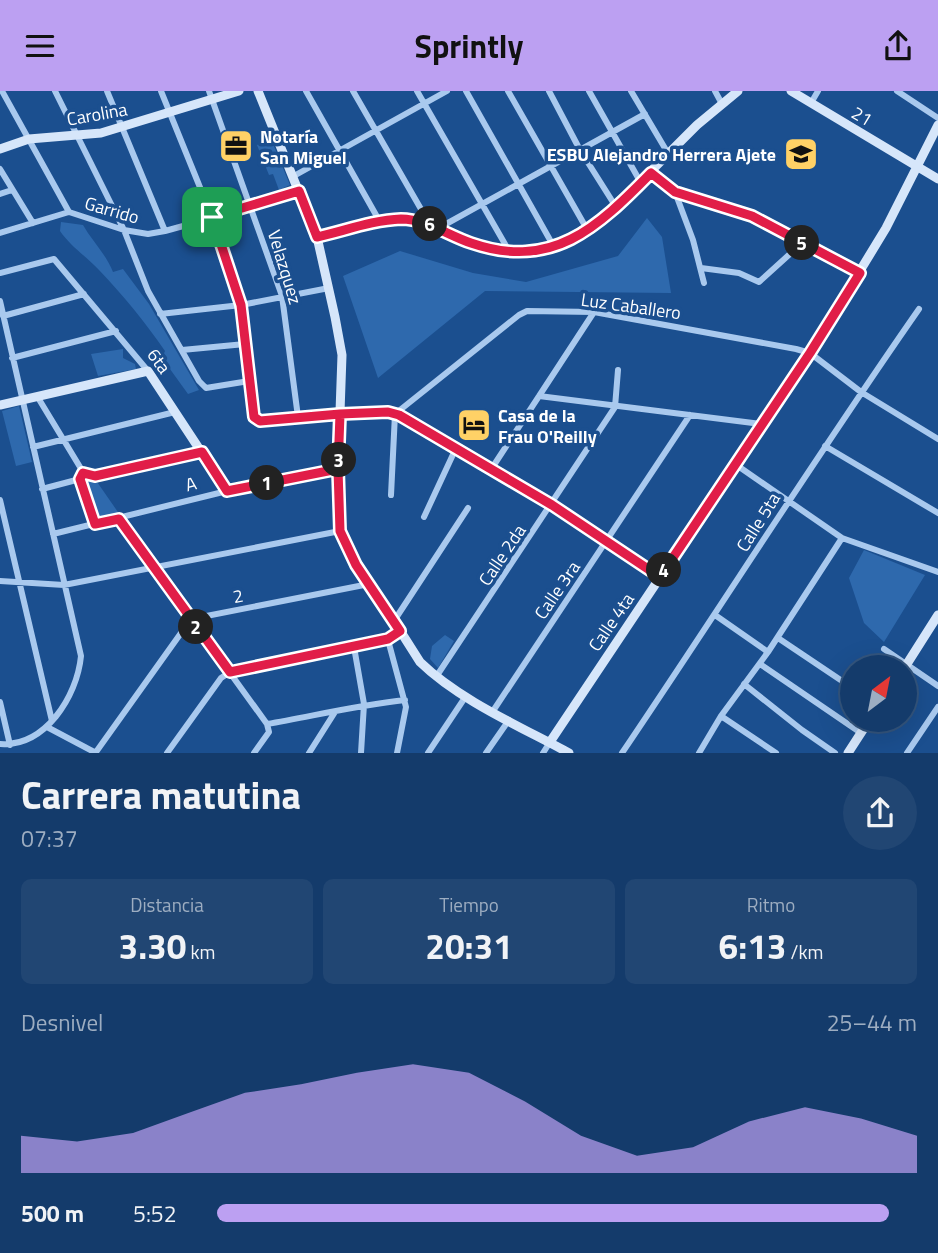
<!DOCTYPE html>
<html lang="es">
<head>
<meta charset="utf-8">
<style>
	:root { --surface:#143b6b; --page:#214673; --text:#f1f3f6; --muted:#9dadc1; --line:#33557e; --accent:#bca0f2 }
	body { margin:0; font-family:"Titillium Web",sans-serif; background:var(--page); color:var(--text); height:100vh; display:flex; flex-direction:column; font-size:26px; white-space:nowrap }
	* { box-sizing:border-box; margin:0 }
	p { font-size:23px; color:var(--muted) }
	.icon { flex:none; width:38px; height:38px; fill:none; stroke:currentColor; stroke-width:2; stroke-linecap:round; stroke-linejoin:round }
	.map { position:relative; height:662px; overflow:hidden }
	.sheet { display:flex; flex-direction:column; background:var(--surface); flex:1 }
	.sheet>* { flex:none }
	.needle { width:46px; rotate:32deg }
	.tools { position:absolute; left:840px; top:564px; display:grid; gap:14px }
	.tools a { display:grid; place-items:center; width:77px; height:77px; border-radius:50%; background:var(--surface); box-shadow:0 7px 28px #0002,0 0 0 2px var(--line); font-size:35px }
	.pin { position:absolute; display:grid; place-items:center; width:60px; height:60px; color:#fff; margin:-30px; border-radius:14px; box-shadow:0 4px 10px #0006 }
	.km { position:absolute; width:35px; height:35px; margin:-18px; border-radius:50%; background:#222; color:#fff; font-size:19px; line-height:35px; text-align:center }
	.round { display:grid; place-items:center; flex:none; width:74px; height:74px; border-radius:37px; background:var(--page) }
	.summary { display:flex; align-items:center; justify-content:space-between; height:119px; padding:0 21px }
	h1 { font-size:38px; font-weight:700; line-height:52px }
	.figures { display:grid; grid-template-columns:repeat(3,1fr); gap:10px; height:119px; padding:7px 21px }
	.figures div { display:grid; align-content:center; border-radius:10px; background:var(--page); text-align:center }
	.figures b { font-size:35px; font-weight:700 }
	.figures small { font-size:19px; font-weight:400 }
	.figures p { font-size:19px }
	.chart { height:196px; padding:14px 21px }
	.chart p { display:flex; justify-content:space-between }
	.chart svg { width:100%; height:126px; margin-top:7px; fill:var(--accent); opacity:.7 }
	ul { padding:0 21px; list-style:none; font-size:23px }
	li { display:grid; grid-template-columns:112px 84px 1fr; align-items:center; height:52px }
	li i { height:18px; border-radius:9px; background:var(--accent) }
	header { display:flex; justify-content:space-between; align-items:center; height:91px; padding:0 21px; background:var(--accent); color:#111; font-size:32px; font-weight:700 }
	.map>svg:first-child { display:block }
</style>
</head>
<body>
<header><svg class="icon" aria-label="menu" viewBox="0 0 24 24"><path d="M4 6h16M4 12h16M4 18h16"/></svg>Sprintly<svg class="icon" aria-label="share" viewBox="0 0 24 24"><path d="M12 15V3M7 8l5-5 5 5M5 13v7h14v-7"/></svg></header>
<div class="map">
<svg width="938" height="662" viewBox="0 0 938 662">
	<rect width="100%" height="100%" fill="#1b4f8f"/>
	<!-- green -->
	<path fill="#2e69ad" d="M271,48L290,94L279,99L273,83L269,84L257,54Z
		M647,127L662,146L671,202L485,200L378,287L343,185L400,160L473,182L526,191L618,165Z
		M61,131L83,134C92,150 106,163 113,181L123,178L149,213L199,299L188,303L162,267L165,260C145,231 123,204 99,179C86,165 71,156 60,140Z
		M123,258V267L135,273L136,278L98,285L91,263Z
		M19,315L32,371L16,375L2,320Z
		M85,384L95,388L120,424L105,429L97,427L83,387Z
		M864,459L925,484L884,551L864,532L849,487Z
		M445,544L454,550L438,577L430,568L432,555Z"/>
	<g fill="none" stroke-linecap="round" stroke-linejoin="round">
		<!-- street -->
		<path stroke="#a9c9ee" stroke-width="6" d="M2,0L69,121
			M55,0L124,139L148,200L199,290L206,297L249,290
			M107,0L165,140
			M161,0L212,126L241,214L254,326L260,330C296,326 365,315 399,324L552,414L660,486
			M209,0L282,205L298,326
			M306,0L380,131
			M353,0L429,132
			M417,0L509,160
			M466,0L554,156
			M508,0L588,140
			M549,0L580,59L616,116
			M589,0L641,92
			M631,0L669,64
			M715,0L722,13
			M897,0L938,27
			M811,12L818,0
			M0,78L33,132
			M651,82L675,101L752,125L860,182
			M292,86L447,0
			M675,101L693,149L704,192
			M0,103L12,99
			M437,138L645,23
			M0,142L69,121L124,139L148,143L165,140L252,116L299,100
			M701,177L739,182L759,191L802,152
			M0,182L54,168L148,280
			M0,210L81,565C77,606 45,656 0,653
			M160,223L241,214L329,197
			M3,225L84,203
			M182,259L245,253
			M12,267L116,240
			M37,305L83,381
			M539,305L761,333
			M825,355L938,422
			M33,356L175,321
			M735,373L842,447L938,481
			M492,377L594,221
			M80,388L95,433
			M42,398L80,388L83,381L95,385L202,361
			M391,404L395,323L519,224L527,220L594,221L796,258L810,262L861,301L938,348
			M0,409L52,630
			M424,426L456,357
			M119,428L267,633L269,641L254,662
			M53,443L227,400
			M0,490L64,494L340,440
			M715,524L768,561
			M394,530L468,417
			M778,547L848,594
			M388,549L406,616L397,662
			M354,556L364,613L361,662
			M884,558L938,595
			M760,573L861,642
			M436,586L615,316L618,279
			M744,593L802,639L835,662
			M0,611L10,654
			M493,620L690,324
			M721,625L776,662
			M267,633C313,625 359,614 405,609
			M47,636L96,662
			M96,661L191,528L369,493
			M167,662L221,587L230,581L388,549L400,540
			M309,662L335,621
			M428,662L466,605
			M486,662L509,629
			M543,662L550,651
			M622,662C722,514 817,364 919,218
			M699,662L721,625L768,561L842,447
			M907,662L938,616"/>
		<!-- secondary -->
		<path stroke="#d6e6fa" stroke-width="9" d="M258,0L317,146L335,226L342,264L338,378L340,440L347,456L420,571C459,609 521,636 569,662
			M791,0L938,88
			M0,58L29,48L101,42L239,0
			M317,146C342,140 381,126 406,129C428,132 445,142 466,150C513,169 561,162 601,130L697,34L738,0
			M0,314L148,280L227,400L338,378
			M905,576L938,524
			M550,651L810,262L886,137L938,34
			M848,662L870,628"/>
	</g>
	<g fill="none" stroke-linecap="round" stroke-linejoin="round">
		<!-- route casing -->
		<g stroke="#fff" stroke-width="14">
			<path id="route" d="M212,126L241,214L254,326L260,330L340,323L338,378L227,400L202,361L95,385L83,382L80,388L95,433L119,428L230,581L388,548L400,540L356,474L340,440L338,378L340,323L388,321L399,324L552,414L660,486L810,262L860,182L752,125L675,101L651,82C597,137 552,180 471,152C447,144 426,128 401,128C373,129 344,140 317,146L299,100L212,126"/>
		</g>
		<!-- route -->
		<use href="#route" stroke="#e11d48" stroke-width="9"/>
	</g>
	<!-- icons -->
	<defs>
		<g id="office-square" transform="scale(1.75)"><rect x="-9" y="-9" width="18" height="18" rx="4" fill="#ffd166" stroke="#1b4f8f"/><path d="M-6-3h4V-5.5h4V-3h4V5H-6ZM-1-4.5V-3h2v-1.5ZM-6 0V1H6V0Z" fill="#111"/></g>
		<g id="school-square" transform="scale(1.75)"><rect x="-9" y="-9" width="18" height="18" rx="4" fill="#ffd166" stroke="#1b4f8f"/><path d="M0-5L7-2L0 1L-7-2ZM-4 1L0 2.5L4 1V4Q0 6-4 4Z" fill="#111"/></g>
		<g id="hotel-square" transform="scale(1.75)"><rect x="-9" y="-9" width="18" height="18" rx="4" fill="#ffd166" stroke="#1b4f8f"/><path d="M-6-4.5h1.5V1H6V5H4.5V3h-9V5H-6ZM-4 0a1.8 1.8 0 1 1 3.6 0ZM.5 0V-2.5h3Q6-2.5 6 0Z" fill="#111"/></g>
	</defs>
	<g fill-rule="evenodd">
		<use href="#office-square" x="236" y="55"/>
		<use href="#school-square" x="801" y="63"/>
		<use href="#hotel-square" x="474" y="334"/>
	</g>
	<g text-anchor="middle" dominant-baseline="central" stroke-width="7" stroke-linejoin="round" paint-order="stroke">
		<!-- street labels -->
		<g font-size="18" fill="#fff" stroke="#1b4f8f">
			<text transform="translate(97 23) rotate(-10)">Carolina</text>
			<text transform="translate(862 25) rotate(31)">21</text>
			<text transform="translate(112 119) rotate(16)">Garrido</text>
			<text transform="translate(285 176) rotate(73)">Velazquez</text>
			<text transform="translate(631 215) rotate(8)">Luz Caballero</text>
			<text transform="translate(159 270) rotate(54)">6ta</text>
			<text transform="translate(191 393) rotate(-14)">A</text>
			<text transform="translate(758 431) rotate(-58)">Calle 5ta</text>
			<text transform="translate(502 464) rotate(-56)">Calle 2da</text>
			<text transform="translate(557 499) rotate(-56)">Calle 3ra</text>
			<text transform="translate(238 505) rotate(-11)">2</text>
			<text transform="translate(611 531) rotate(-56)">Calle 4ta</text>
		</g>
		<!-- poi labels -->
		<g font-size="18" font-weight="bold" fill="#fff" stroke="#1b4f8f" text-anchor="start">
			<text x="260" y="45">Notaría<tspan x="260" dy="21">San Miguel</tspan></text>
			<text x="776" y="63" text-anchor="end">ESBU Alejandro Herrera Ajete</text>
			<text x="498" y="324">Casa de la<tspan x="498" dy="21">Frau O'Reilly</tspan></text>
		</g>
	</g>
</svg>
<div class="tools">
<a><svg class="needle" viewBox="-14 -14 28 28"><path d="M0-13l5 13h-10z" fill="#e53935"/><path d="M0 13l5-13h-10z" fill="#9dadc1"/></svg></a>
</div>
<div class="pin" style="left:212px;top:126px;background:#1e9e55"><svg class="icon" aria-label="arrive" viewBox="0 0 24 24"><path d="M6 21V4h12l-3 4 3 4H6"/></svg></div>
<b class="km" style="left:267px;top:392px">1</b>
<b class="km" style="left:196px;top:536px">2</b>
<b class="km" style="left:339px;top:369px">3</b>
<b class="km" style="left:664px;top:479px">4</b>
<b class="km" style="left:802px;top:152px">5</b>
<b class="km" style="left:430px;top:133px">6</b>
</div>
<section class="sheet">
<div class="summary"><div><h1>Carrera matutina</h1><p>07:37</p></div><a class="round"><svg class="icon" aria-label="share" viewBox="0 0 24 24"><path d="M12 15V3M7 8l5-5 5 5M5 13v7h14v-7"/></svg></a></div>
<div class="figures">
<div><p>Distancia</p><b>3.30<small> km</small></b></div>
<div><p>Tiempo</p><b>20:31</b></div>
<div><p>Ritmo</p><b>6:13<small> /km</small></b></div>
</div>
<div class="chart"><p><span>Desnivel</span>25–44 m</p>
<svg viewBox="0 0 160 44" preserveAspectRatio="none"><path d="M0 44V31L10 33L20 30L30 23L40 16L50 13L60 9L70 6L80 9L90 19L100 31L110 38L120 35L130 26L140 21L150 25L160 31V44z"/></svg>
</div>
<ul>
<li><b>500 m</b>5:52<i style="width:96%"></i></li>
</ul>
</section>
</body>
</html>
